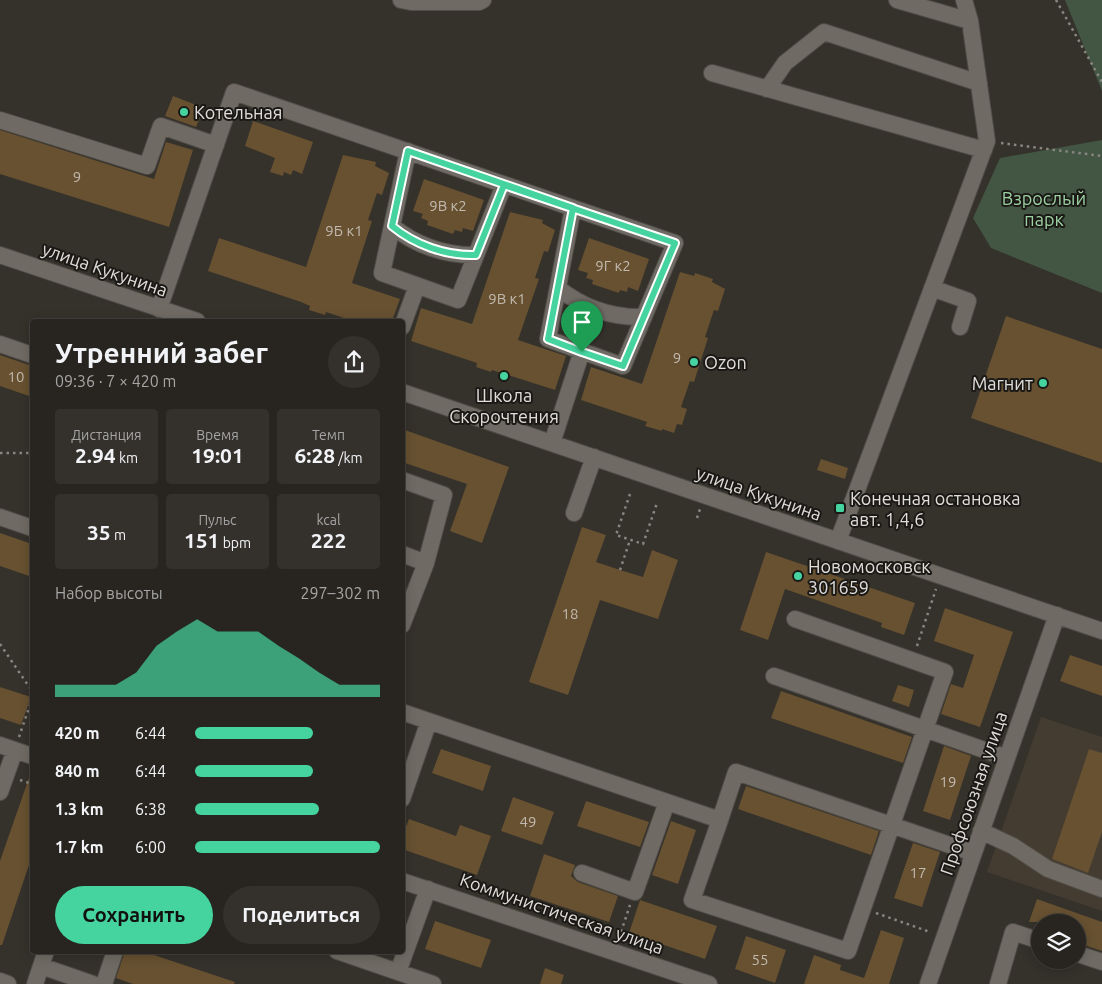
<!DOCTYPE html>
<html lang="ru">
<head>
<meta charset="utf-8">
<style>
	:root { --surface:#282520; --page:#34312d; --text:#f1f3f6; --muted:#a5a5a5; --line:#44423e; --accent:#45d49f }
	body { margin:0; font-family:Ubuntu,sans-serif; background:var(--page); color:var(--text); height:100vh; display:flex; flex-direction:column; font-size:19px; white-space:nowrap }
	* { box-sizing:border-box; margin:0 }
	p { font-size:16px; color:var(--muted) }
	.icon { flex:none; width:28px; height:28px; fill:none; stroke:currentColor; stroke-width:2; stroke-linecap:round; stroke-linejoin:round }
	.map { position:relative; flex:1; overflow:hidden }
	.details { position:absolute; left:30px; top:319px; width:375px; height:635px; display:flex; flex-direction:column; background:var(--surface); border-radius:5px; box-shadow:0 2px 12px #0003,0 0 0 1px var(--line) }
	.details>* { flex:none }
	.controls { position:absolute; left:1031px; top:914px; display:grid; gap:10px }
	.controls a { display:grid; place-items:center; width:55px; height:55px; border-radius:50%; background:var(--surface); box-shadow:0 2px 12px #0003,0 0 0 1px var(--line); font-size:25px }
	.pin { position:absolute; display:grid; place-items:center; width:42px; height:42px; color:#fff; margin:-51px -21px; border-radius:50% 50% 50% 0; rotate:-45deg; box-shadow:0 0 5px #0007 }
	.pin .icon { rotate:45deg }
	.round { display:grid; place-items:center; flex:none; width:52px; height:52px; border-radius:26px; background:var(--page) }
	.summary { display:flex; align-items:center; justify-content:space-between; height:85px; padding:0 25px }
	h1 { font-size:28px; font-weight:700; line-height:38px }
	.figures { display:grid; grid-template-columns:repeat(3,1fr); gap:8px; height:85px; padding:5px 25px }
	.figures div { display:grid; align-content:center; border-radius:5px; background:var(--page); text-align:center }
	.figures b { font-size:21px; font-weight:700 }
	.figures small { font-size:14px; font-weight:400 }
	.figures p { font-size:14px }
	.chart { height:140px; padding:10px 25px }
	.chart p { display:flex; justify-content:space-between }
	.chart svg { width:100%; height:90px; margin-top:5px; fill:var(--accent); opacity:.7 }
	.action { display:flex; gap:10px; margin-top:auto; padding:10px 25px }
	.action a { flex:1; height:58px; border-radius:30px; background:var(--accent); color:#111; font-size:20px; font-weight:700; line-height:58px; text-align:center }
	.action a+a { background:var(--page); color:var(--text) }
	ul { padding:0 25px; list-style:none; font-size:16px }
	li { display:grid; grid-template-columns:80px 60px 1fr; align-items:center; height:38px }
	li i { height:12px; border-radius:6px; background:var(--accent) }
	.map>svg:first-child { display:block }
</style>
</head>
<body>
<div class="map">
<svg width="1102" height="984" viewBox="0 0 1102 984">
	<rect width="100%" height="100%" fill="#35312b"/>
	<!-- built -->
	<path fill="#443c31" d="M1041,717L1102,737V911L987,872Z"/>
	<!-- green -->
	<path fill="#435644" d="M1065,0H1102V91Z
		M1102,140V293L991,248L973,218L1000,158Z"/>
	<!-- building -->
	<path fill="#675131" d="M173,96L204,108L196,127L165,116Z
		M253,121L313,142L302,174L293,170L291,175L284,172L283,176L270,172L275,158L245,146Z
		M0,130L154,179L166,142L193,150L169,227L0,174Z
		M343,155L376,162L375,166L389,173L382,195L377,193L368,220L372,221L352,283L400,299L392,321H353L326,312L325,315L309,310L310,306L301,302L208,271L219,238L306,267Z
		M424,179L484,200L473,231L463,228L462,232L455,230L453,234L427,225L428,221L421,218L423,214L413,211Z
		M510,212L543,220L542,223L555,230L548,252L544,251L535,278L539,279L518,340L566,356L555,390L492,370L491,372L476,367L477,363L411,341L421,308L472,324Z
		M589,238L649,259L638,291L628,287L627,292L620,290L619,293L592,284L593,280L586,278L588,273L578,270Z
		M680,272L694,276L695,273L713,279L712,282L725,289L718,311L714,310L705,337L708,338L694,382L690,381L681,407L687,409L682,425L677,424L674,433L662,429V431L645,426L647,422L581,400L591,367L642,384Z
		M1006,316L1102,349V463L971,418Z
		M0,355L32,366V386L29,396L0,386Z
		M402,429L509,467L482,543L450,531L467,484L402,462Z
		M821,459L848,468L845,479L817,470Z
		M582,527L606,535L596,562L620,570L643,577L652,550L678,560L658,619L600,600L568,695L529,682Z
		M0,533L32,544V577L0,566Z
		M766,552L915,603L904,635L881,627L882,623L785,589L768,640L740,630Z
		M945,608L1013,632L980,727L941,714L951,684L963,688L974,655L934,641Z
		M1070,655L1102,666V696L1060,681Z
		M898,685L914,690L909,707L892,701Z
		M0,687L31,697L21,725L0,718Z
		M781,691L912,737L903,763L771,718Z
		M944,746L971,756L950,820L923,811Z
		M441,749L491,766L483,791L432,773Z
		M1089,749L1102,753V832L1088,873L1052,859Z
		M31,772H32V856L2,945H0V861Z
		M746,786L879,831L871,855L738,809Z
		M513,797L554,812L542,845L501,831Z
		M586,801L649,822L640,847L577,826Z
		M409,819L456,836L460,825L491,836L477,875L402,849V837Z
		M671,821L696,830L678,884L652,875Z
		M913,843L940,852L922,907L894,898Z
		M544,854L575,865L571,876L578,882L618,896L609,922L530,896Z
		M1037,899L1102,922V951L1078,943V922H1029Z
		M640,900L717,926L705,959L629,933Z
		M435,921L491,940L481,968L425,949Z
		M881,930L904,938L889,984H804L814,955L841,965L840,970L864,978Z
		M746,936L786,950L775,983L735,969Z
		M125,951H142L235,982L234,984H133L116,978Z
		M545,968L564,975L561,984H540Z"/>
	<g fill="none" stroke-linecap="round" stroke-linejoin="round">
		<!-- minor casing -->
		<g stroke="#504c47" stroke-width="18">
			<path id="minor" d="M401,0L411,2H479L483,0
				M897,0L970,21
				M712,73L984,150
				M767,89L785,63L824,32L979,83
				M0,120L147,166L161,126L216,145
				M408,151L382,273L458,300L504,185
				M392,226C415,245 446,256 476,255
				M0,255L197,321
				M558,288C582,307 612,318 644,317
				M932,288L968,301L960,327
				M159,309L234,92L675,243L623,366L548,339L573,208
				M402,327L417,286
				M0,344L32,355
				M402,392L1102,631
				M552,443L582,351
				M402,480L444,495L426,563L402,625
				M574,513L594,457
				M0,517L32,528
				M838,541L987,141L970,21L964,0
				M402,554L426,563
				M774,676L1007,758
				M402,712L720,820L736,772L973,853
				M0,745L32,756
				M0,792L15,750
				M402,799L429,721
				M720,820L692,900L848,951L945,672L795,619
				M981,831L1013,846L1048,869L1102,889
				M582,873L635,892L667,802
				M402,881L709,984
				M337,951L433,984
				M1078,954L1102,962
				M41,966L93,984
				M398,972L428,889
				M0,981L8,984
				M35,984L46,951
				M104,984L115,951
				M928,984L1057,615
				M998,984L1013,932L1040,941"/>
		</g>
		<!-- path -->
		<path stroke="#898581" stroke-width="2.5" stroke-dasharray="2.5 4" stroke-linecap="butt" d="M1056,0L1102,82
			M1001,143L1102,156
			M0,453H32
			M630,494L616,535L643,544L657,503
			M697,518L700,509
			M620,570L630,540
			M0,644L32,691
			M917,646L936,589
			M19,737L32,699
			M20,780L32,784
			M876,913L930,932
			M619,938L630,905"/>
		<!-- minor -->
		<use href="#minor" stroke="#6f6b64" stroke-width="16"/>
	</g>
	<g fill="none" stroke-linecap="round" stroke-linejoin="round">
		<!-- route casing -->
		<g stroke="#fff" stroke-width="10">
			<path id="route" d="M582,352L548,339L573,208L408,151L392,226C415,245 446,256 476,255L504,185C561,204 618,224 675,243L623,366L582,352"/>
		</g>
		<!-- route -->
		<use href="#route" stroke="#45d49f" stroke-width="6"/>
	</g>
	<!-- markers -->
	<g fill="#45d49f" stroke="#1b1916" stroke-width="2">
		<circle cx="184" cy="112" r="5"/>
		<circle cx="694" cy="362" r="5"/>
		<circle cx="504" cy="376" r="5"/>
		<circle cx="1043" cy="383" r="5"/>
		<rect x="835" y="503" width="10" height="10" rx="2.5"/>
		<circle cx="798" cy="576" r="5"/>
	</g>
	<g text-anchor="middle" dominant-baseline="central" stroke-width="4" stroke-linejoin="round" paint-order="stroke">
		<!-- number labels -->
		<g font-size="15" fill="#c2bab0">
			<text x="77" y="176">9</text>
			<text x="448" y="205">9В к2</text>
			<text x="344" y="230">9Б к1</text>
			<text x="613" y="265">9Г к2</text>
			<text x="507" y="298">9В к1</text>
			<text x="677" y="357">9</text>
			<text x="16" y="376">10</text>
			<text x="570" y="613">18</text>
			<text x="948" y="781">19</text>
			<text x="528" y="821">49</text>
			<text x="918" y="872">17</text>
			<text x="760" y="959">55</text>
		</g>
		<!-- poi labels -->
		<g font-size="18" fill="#e0ddda" stroke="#1b1916" text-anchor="start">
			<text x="194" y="112">Котельная</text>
			<text x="704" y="362">Ozon</text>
			<text x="1033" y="383" text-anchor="end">Магнит</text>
			<text x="504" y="395" text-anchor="middle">Школа<tspan x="504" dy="21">Скорочтения</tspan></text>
			<text x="850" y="498">Конечная остановка<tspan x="850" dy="21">авт. 1,4,6</tspan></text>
			<text x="808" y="566">Новомосковск<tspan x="808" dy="21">301659</tspan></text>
		</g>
		<!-- park labels -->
		<g font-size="18" fill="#9dd1a2" stroke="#1b1916">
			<text x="1044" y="198">Взрослый<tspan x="1044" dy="21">парк</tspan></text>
		</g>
		<!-- street labels -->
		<g font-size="18" fill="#e0ddda" stroke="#1b1916">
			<text transform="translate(105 269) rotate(19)">улица Кукунина</text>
			<text transform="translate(759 493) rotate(19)">улица Кукунина</text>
			<text transform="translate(973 793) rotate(-71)">Профсоюзная улица</text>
			<text transform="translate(562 913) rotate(19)">Коммунистическая улица</text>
		</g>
	</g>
</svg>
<div class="controls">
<a><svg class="icon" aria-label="layers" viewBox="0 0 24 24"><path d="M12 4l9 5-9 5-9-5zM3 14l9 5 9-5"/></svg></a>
</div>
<div class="pin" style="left:582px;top:352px;background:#1e9e55"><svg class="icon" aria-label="arrive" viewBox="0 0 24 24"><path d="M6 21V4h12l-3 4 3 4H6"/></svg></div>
<section class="details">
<div class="summary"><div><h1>Утренний забег</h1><p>09:36 · 7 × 420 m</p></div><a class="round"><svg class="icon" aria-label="share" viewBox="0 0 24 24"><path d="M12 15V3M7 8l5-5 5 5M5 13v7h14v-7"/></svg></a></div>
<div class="figures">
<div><p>Дистанция</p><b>2.94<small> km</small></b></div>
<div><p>Время</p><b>19:01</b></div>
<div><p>Темп</p><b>6:28<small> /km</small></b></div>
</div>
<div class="figures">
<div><b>35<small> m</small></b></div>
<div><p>Пульс</p><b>151<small> bpm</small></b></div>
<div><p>kcal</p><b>222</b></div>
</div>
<div class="chart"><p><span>Набор высоты</span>297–302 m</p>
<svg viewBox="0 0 160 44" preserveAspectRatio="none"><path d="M0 44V38L10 38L20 38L30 38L40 32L50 19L60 12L70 6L80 12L90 12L100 12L110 19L120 25L130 32L140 38L150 38L160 38V44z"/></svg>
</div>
<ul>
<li><b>420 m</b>6:44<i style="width:64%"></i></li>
<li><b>840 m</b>6:44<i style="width:64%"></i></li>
<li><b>1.3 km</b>6:38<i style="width:67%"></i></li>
<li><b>1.7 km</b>6:00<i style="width:100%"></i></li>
</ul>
<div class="action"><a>Сохранить</a><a>Поделиться</a></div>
</section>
</div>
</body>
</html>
